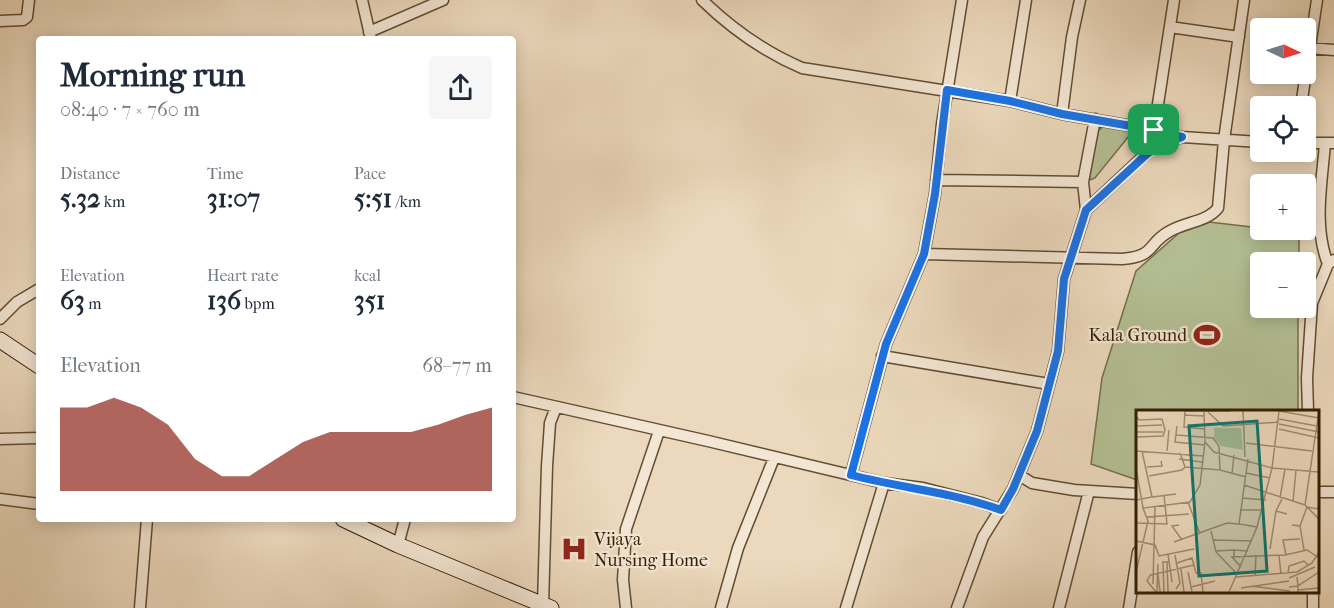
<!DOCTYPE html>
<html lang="en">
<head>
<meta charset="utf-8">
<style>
	:root { --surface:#fff; --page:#f6f6f7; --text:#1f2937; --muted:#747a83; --accent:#8f2418 }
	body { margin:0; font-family:"IM FELL French Canon",serif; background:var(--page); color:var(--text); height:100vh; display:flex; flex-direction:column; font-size:22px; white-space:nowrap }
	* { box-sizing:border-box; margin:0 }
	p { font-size:20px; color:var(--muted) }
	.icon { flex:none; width:33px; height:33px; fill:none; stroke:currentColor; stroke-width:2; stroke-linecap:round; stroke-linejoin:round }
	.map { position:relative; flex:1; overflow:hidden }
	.drawer { position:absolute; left:36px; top:36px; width:480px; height:486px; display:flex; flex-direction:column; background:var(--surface); border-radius:6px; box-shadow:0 3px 15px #0003 }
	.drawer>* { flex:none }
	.needle { width:39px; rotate:94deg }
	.tools { position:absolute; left:1250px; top:18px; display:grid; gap:12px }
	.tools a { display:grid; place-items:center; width:66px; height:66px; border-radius:6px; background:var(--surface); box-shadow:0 3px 15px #0003; font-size:30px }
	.pin { position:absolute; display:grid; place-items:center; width:51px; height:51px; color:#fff; margin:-26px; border-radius:12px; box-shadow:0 3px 9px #0006 }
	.round { display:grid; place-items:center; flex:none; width:63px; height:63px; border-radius:6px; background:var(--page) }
	.head { display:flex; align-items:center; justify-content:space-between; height:102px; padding:0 24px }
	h1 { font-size:33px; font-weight:800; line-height:45px }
	.stats { display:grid; grid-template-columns:repeat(3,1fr); gap:9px; height:102px; padding:6px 24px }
	.stats div { display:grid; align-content:center }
	.stats b { font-size:26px; font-weight:800 }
	.stats small { font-size:16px; font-weight:400 }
	.stats p { font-size:16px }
	.chart { height:168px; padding:12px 24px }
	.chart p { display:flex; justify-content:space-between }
	.chart svg { width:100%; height:108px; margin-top:6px; fill:var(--accent); opacity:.7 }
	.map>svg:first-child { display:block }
</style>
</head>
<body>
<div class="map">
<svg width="1334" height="608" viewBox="0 0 1334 608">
	<rect width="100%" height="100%" fill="#ecd9bd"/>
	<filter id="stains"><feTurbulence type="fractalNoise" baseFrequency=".00333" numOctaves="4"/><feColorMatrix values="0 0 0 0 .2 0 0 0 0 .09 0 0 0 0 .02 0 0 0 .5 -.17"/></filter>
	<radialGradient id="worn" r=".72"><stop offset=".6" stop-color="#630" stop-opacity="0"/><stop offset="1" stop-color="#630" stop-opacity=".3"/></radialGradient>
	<!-- green -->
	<path fill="#b4c094" stroke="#746f4a" stroke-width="1.5" d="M1103,127L1124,128L1133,131L1095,178L1090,180L1088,174L1098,131Z
		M1209,222L1260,228V230H1299V262H1260V308H1298V411L1138,412L1137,480L1091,464L1102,378L1136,271L1179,233Z"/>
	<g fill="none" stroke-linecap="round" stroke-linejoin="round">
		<!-- street casing -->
		<g stroke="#614d30" stroke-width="13">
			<path id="street" d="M362,0L371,39
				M702,0C731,28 764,52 802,68L1010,101L1062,114L1154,130L1182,137
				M962,0L942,124L935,194L924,254L1122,259C1157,256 1146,244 1170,231C1185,222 1207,222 1218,208L1224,140L1244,0
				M0,21L23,20L27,17L29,0
				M1170,27L1239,37
				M369,32L443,0
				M1308,48L1334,50
				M1010,101L1026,0
				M1301,106L1317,0
				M1062,114L1072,37L1080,0
				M1154,130L1174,0
				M1305,143H1334
				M1325,143C1322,183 1313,226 1328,264
				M936,180L1083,182
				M1086,210L1083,182L1095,119
				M0,319L17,302L39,289
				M882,356L1049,384
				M513,397L708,441L884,483L923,488L982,503L1001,510
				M1308,412L1307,378L1312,303L1328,264L1334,260
				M0,439L39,438
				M851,475L886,344L924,254
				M1019,475L1032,483L1074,490L1138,494
				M1318,492H1334
				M0,499L39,504
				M398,545L405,519
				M1313,592V608
				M543,605L547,466L550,423L556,407
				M140,608L147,519
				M626,608L623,580L626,529L659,431
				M721,608L738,548L774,458
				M846,608L884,483
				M957,608L983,537L1013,489L1037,431L1058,351L1064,279L1086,210L1148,152L1163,144L1182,137L1260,142
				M1059,608L1089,491
				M1129,608L1138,552"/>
		</g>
		<!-- secondary casing -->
		<g stroke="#331e01" stroke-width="17">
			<path id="secondary" d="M0,340L39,366
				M343,519L398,545L551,608"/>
		</g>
		<!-- street -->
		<use href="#street" stroke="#f3e6d4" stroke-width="10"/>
		<!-- secondary -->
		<use href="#secondary" stroke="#f3e6d4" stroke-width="15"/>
	</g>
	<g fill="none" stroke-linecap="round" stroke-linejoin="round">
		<!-- route casing -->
		<g stroke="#fff" stroke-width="12">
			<path id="route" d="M947,90L1010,101L1062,114L1154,130L1182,137L1163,144L1148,153L1086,210L1064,279L1058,351L1037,431L1013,489L1001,510C952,492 901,488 851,475L886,344L924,254L935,194Z"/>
		</g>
		<!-- route -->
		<use href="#route" stroke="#1a73e8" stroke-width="8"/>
	</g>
	<!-- icons -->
	<defs>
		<g id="stadium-bare" transform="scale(2.07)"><path d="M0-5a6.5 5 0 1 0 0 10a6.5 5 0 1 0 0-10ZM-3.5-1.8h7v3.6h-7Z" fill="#8f2418" stroke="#f3e6d4" stroke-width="2.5" paint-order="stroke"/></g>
		<g id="hospital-bare" transform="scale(2.07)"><path d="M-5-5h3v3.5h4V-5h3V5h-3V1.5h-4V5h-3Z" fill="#8f2418" stroke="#f3e6d4" stroke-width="2.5" paint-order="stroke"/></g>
	</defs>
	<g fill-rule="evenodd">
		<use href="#stadium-bare" x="1207" y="335"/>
		<use href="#hospital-bare" x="574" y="549"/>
	</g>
	<g text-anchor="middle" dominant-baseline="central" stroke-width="4.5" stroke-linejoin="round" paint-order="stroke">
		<!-- poi labels -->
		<g font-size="18" fill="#331e01" stroke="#f3e6d4" text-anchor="end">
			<text x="1187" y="335">Kala Ground</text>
			<text x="594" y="539" text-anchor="start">Vijaya<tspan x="594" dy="21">Nursing Home</tspan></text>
		</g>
	</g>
	<!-- overview -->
	<g transform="translate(1136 410)">
		<rect width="183" height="183" fill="#ecd9bd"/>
		<path d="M78,18H105L107,40L85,36L78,28Z" fill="#b4c094"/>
		<path fill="none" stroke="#a28e72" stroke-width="1.5" d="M49,1H94M49,1L48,17L69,19M107,1L109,47M143,1L183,8M68,2L69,32L78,42L136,58L143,1M72,2L87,16L143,12M48,5L68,6M0,6L3,10L26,9L29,20L27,26L0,27M143,9L181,16M143,14L183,22M0,16L26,15M41,16L39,32L69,35M143,19L183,28M0,22H27M40,25L77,28L83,36L84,60L49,57M110,33L176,41M0,41L67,46M31,41L33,20M43,49L66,52M112,49L103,114L121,117M11,57L26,56L25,51M0,58L7,98M84,60L110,67M110,63L134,68M96,64L98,45M13,66L46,60L49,57L44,43M108,75L169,95L183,109M16,87L40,84M106,88L130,90M144,88L149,59M146,89L140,101L151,104M0,90L16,87L6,41M52,92L64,124M157,92L160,60M169,95L183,1M104,100H127M11,107L53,104M0,113L31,114L28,85M43,115L36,116L46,130M156,115L164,116L168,140M164,116L171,97L182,99L183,94M75,121L80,142L101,164M78,130L116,131M0,131L19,135L23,146L58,139M38,132L91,113L103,114M134,139L140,101M80,141L98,140M32,144L36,172M39,145L44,173L40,179M150,145L147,130L164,129M143,146L145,164M98,147V140L112,141M31,152L32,182M41,153L56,148L60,163H65L67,182M105,157L96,147L149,145L171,140L183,148M45,159L48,182M0,162L12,111L7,98L54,92L64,75L69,32M52,162L56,182M152,163L153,156L168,151L172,155M15,164L11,171L20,182M22,164L24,182M15,165L58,155M119,166L120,145M100,167L161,162L176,153L183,142M153,168L179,157M17,174L19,97M115,176L154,181M55,177L79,171M153,177L162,176L161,167M105,178L153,171M162,180L183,178M21,182L22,154M28,182L27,152H34M93,182L121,117L136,58L183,62M162,182V176L183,162"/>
		<path fill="#0f766e" fill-opacity="0.15" stroke="#0f766e" stroke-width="3" d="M121,11L131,161L63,166L53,16Z"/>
		<rect width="183" height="183" fill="none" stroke="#331e01" stroke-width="3"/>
	</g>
	<rect width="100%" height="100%" filter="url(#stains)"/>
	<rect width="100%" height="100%" fill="url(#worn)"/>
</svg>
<div class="tools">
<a><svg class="needle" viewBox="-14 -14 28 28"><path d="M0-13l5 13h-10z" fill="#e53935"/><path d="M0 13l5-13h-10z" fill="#747a83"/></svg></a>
<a><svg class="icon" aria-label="locate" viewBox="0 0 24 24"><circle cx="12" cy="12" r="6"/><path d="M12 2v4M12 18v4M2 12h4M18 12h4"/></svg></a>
<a>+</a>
<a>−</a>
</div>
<div class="pin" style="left:1154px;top:130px;background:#1e9e55"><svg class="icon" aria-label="arrive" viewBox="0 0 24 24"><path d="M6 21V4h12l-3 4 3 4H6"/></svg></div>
<section class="drawer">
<div class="head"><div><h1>Morning run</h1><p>08:40 · 7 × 760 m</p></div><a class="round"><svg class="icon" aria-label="share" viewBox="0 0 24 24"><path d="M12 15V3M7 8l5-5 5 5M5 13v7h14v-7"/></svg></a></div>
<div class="stats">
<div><p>Distance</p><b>5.32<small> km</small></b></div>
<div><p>Time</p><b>31:07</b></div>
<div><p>Pace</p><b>5:51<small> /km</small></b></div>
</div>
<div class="stats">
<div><p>Elevation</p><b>63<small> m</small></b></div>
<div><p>Heart rate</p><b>136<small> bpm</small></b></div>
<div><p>kcal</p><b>351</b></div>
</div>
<div class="chart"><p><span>Elevation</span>68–77 m</p>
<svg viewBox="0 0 160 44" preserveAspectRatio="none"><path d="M0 44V10L10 10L20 6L30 10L40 17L50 31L60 38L70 38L80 31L90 24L100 20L110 20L120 20L130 20L140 17L150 13L160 10V44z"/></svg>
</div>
</section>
</div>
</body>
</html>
